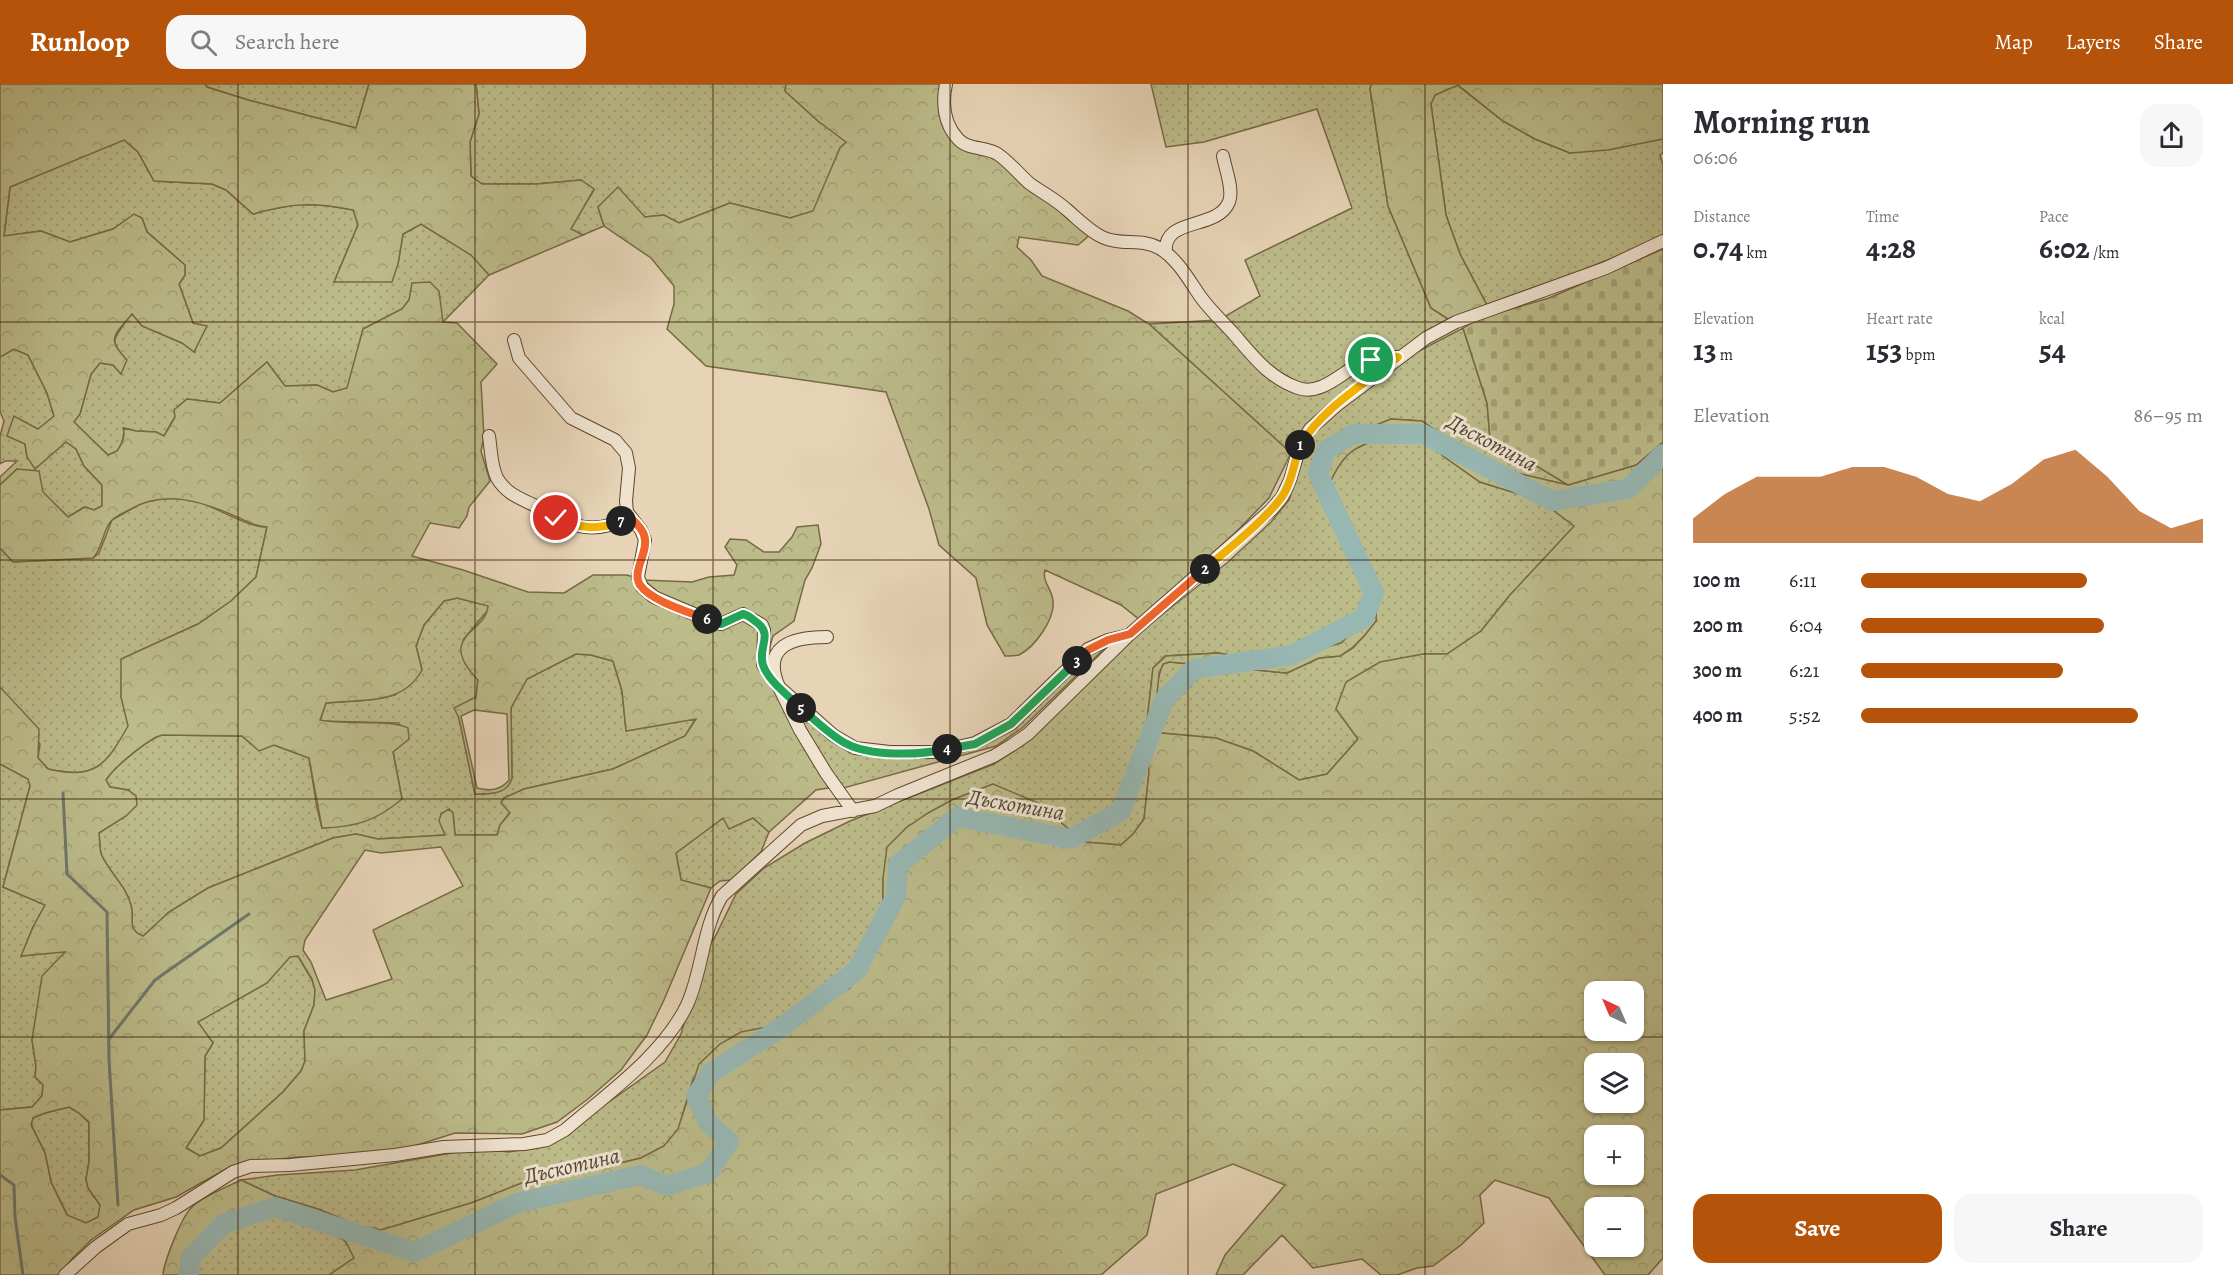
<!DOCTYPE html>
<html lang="en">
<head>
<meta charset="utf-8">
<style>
	:root { --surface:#fff; --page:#f7f7f7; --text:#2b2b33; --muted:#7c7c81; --accent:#b45309 }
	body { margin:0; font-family:Alegreya,serif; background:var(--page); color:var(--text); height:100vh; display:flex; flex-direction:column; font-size:22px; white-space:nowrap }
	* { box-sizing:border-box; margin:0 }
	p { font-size:20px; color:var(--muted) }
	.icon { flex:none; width:33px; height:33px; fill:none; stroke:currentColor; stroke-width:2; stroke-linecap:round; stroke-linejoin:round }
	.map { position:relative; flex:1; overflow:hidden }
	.details { display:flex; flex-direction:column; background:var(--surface); width:570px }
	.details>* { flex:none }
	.needle { width:39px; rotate:316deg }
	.fabs { position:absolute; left:1584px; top:897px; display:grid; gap:12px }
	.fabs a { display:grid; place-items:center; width:60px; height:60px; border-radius:12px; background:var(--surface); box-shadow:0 2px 4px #0004; font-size:30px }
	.pin { position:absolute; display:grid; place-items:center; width:51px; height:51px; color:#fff; margin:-26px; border:3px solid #fff; border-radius:50%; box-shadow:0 2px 6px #0007 }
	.km { position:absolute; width:30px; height:30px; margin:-15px; border-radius:50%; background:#222; color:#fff; font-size:16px; line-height:30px; text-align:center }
	.round { display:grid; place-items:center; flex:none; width:63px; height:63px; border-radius:18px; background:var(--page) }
	.overview { display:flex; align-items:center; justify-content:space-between; height:102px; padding:0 30px }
	h1 { font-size:33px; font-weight:700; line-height:45px }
	.metrics { display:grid; grid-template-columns:repeat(3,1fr); gap:9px; height:102px; padding:6px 30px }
	.metrics div { display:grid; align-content:center }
	.metrics b { font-size:30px; font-weight:700 }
	.metrics small { font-size:16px; font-weight:400 }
	.metrics p { font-size:16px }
	.chart { height:168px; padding:12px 30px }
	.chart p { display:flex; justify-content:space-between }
	.chart svg { width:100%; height:108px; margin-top:6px; fill:var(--accent); opacity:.7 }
	.button { display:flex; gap:12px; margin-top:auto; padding:12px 30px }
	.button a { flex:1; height:69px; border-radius:18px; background:var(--accent); color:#fff; font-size:24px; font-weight:700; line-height:69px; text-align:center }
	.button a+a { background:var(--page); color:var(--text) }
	ul { padding:0 30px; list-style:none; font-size:20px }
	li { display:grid; grid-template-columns:96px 72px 1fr; align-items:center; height:45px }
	li i { height:15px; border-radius:8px; background:var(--accent) }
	header { display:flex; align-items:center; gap:36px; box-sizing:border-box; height:84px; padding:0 30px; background:var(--accent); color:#fff }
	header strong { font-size:28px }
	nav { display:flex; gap:33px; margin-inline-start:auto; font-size:21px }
	.search { width:420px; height:54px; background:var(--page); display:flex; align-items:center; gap:15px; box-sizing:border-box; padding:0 21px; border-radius:18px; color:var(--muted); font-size:22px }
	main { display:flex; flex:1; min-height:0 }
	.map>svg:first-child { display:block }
</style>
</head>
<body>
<header>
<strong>Runloop</strong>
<div class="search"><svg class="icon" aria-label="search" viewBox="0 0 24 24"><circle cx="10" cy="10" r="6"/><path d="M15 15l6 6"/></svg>Search here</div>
<nav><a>Map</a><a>Layers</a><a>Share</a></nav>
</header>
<main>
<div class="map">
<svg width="1663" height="1191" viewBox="0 0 1663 1191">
	<defs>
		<pattern id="grass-dots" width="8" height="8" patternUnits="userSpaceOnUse" patternTransform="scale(1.5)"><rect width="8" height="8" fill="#bcbb8a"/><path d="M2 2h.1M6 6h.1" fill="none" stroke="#a2a075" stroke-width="1.8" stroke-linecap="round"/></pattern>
		<pattern id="forest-crowns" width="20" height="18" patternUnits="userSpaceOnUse" patternTransform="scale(1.5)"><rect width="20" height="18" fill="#bcbb8a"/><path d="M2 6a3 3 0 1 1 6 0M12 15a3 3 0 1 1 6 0" fill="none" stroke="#a2a075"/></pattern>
		<pattern id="cemetery-stones" width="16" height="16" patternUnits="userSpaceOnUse" patternTransform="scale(1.5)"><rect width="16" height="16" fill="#bcbb8a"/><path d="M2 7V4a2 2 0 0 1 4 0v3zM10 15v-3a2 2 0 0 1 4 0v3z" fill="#a2a075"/></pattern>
	</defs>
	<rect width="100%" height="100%" fill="#e7d4b7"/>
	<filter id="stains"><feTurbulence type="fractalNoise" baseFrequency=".00333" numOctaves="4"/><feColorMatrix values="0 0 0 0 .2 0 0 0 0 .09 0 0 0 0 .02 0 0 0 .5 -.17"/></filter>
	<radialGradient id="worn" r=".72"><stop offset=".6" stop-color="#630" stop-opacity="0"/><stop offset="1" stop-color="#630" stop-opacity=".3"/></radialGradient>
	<!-- grass -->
	<path fill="url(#grass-dots)" stroke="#786945" stroke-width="1.5" d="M205,0H369L356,44L248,16L207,3Z
		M476,0H786L785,7L818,37L847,58L840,64L814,127L790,134L730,119L679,139L664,131L645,133L598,123L604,142L583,151L570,146L594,106L581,96L537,100H482L471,92L470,58L479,30Z
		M1151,0H1372L1370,5L1388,122L1431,224L1448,235L1403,264L1354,302L1304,346L1291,369L1149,240L1219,236L1260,212L1245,176L1352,124L1317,25L1204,58L1166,63Z
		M1457,1L1503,37L1535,55L1570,69L1663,55V69L1660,71L1663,81V154L1488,223L1460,170L1446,131L1431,20L1435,11Z
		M124,55L138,68L154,97L212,100L226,106L253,130C292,119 313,118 354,126L358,141L334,198L398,180L403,150L421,140L472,171L489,191L443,238L409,216L402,225L363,245L348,304L333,308L317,301L285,302L267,278L220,319L187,315L174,326L175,333L164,352L156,348L136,347L124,344C125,352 122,359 118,367L108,371L73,338L80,330L91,290L100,279L113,281L121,289C112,253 110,259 132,229L142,242L182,259L195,268L193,239L179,200L185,191V181L147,148L142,134L135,131L113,145L70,158L41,147L4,152L10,103Z
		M1463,244L1487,319L1490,354L1568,401L1512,388L1462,365L1422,337L1391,335L1334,358L1315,382L1346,464L1365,497L1370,518L1359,543L1341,559L1279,576L1254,575L1218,569L1165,572L1153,584L1147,637L1149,688L1144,735L1133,750L1121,761L1084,758L1009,708L993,700L952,716L906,744L883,794V823L872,862L859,884L850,904L801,929L790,943L772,942L693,995L678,1046L664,1062L641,1074L616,1080L584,1081L550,1088L471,1119L381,1146L357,1141L318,1125L275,1112L241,1096L278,1091L355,1086L480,1064L508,1068L541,1063L565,1049L665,978L681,950L707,862L714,855L736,810L764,784L805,759L850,737L994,680L1024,660L1129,557L1228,478L1271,438L1289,416L1311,350L1396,279Z
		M14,265L28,271L47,309L54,332L25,360L27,373L66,358L76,365L84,382L102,401V422L94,426L84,423L68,433L17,385L0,401V393L17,377H5L0,380V352L4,337L0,328V273Z
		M1395,352H1424L1443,372L1480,398L1541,417L1575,442L1510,511L1481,547L1447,570H1423L1336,625L1358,655L1327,690L1299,696L1253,667L1216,654L1161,649C1160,641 1156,636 1155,630C1154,615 1157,594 1163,580L1169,578L1287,589L1319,574L1340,572L1353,564L1364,552L1376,537L1377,508L1371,483L1342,433L1329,401C1344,365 1358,360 1395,352Z
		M164,414C173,414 184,414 193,416C215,422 247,444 267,443L256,493L231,517L198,540L122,575L121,613L129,642C106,681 96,696 48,685L38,674L40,660L0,603V464L13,478L93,474L99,469L112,436L142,419Z
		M457,514L488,521V526L463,556L478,596L476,613L455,624L459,634L475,710C490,710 507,710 512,694L511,624L527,595L576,570L591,571L613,577L622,607L626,646L696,634L685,652L613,685L524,705L504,714L510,728L500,741L497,751H455L453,729L446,751L378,755L356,750L333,754L208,804L169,828L143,853C126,845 135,835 131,821C126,802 110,789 102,772C99,766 100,756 99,749L112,740L129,706L110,703L106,696C114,683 148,655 162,651L242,652L251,660L274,661L309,674L317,724L322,744C362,742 369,735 402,715L393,667L409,655L398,639L320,637L326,619L368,616L395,611L422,586L416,562L424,541L444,517Z
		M1106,563L1022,644L996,662L840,705L780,617L838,660L917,670L1005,646L1084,574Z
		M0,680L29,695L30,702L3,803L46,821L33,843L22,872L66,867L32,956L36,982L35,993L43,1001L42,1012L32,1023L0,1026Z
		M723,734H753L769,748L761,768L732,796L720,797L711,804L681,796L676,769Z
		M290,872H298L312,896L315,906L314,921L304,947L305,977L301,987L283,1008L221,1064L200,1072L186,1064L204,1036L205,972L213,959L197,938L267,899Z
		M69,1023L79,1029L89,1039V1078L86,1095L88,1104L100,1121L99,1133L86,1139L68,1132L51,1098L45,1069L31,1040L33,1034L45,1029Z
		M283,1129C303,1135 330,1141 345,1157C349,1162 352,1169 354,1174L329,1191H187C196,1172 207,1142 230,1136C244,1132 267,1132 283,1129Z"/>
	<!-- forest -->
	<path fill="url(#forest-crowns)" stroke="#786945" stroke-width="1.5" fill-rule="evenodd" d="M0,0H205L207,3L248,16L356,44L369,0H476L479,30L470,58L471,92L482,100H537L581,96L594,105L571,145L583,151L489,191L471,171L421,140L403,150L398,180L392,198H334L358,141L353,126C313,118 292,119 253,130L226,106L212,100L154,97L138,68L124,56L10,103L4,152L41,147L70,158L113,145L134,130L142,134L147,148L185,181V191L179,200L193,239L207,242L194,268L182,259L142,242L132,230C115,251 105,253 127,276L121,290L113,281L100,279L91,290L80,330L74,338L108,371L117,367C122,360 126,352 123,344L136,347L156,348L164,352L175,333L174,326L187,315L220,319L267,278L285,302L317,301L333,308L347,304L363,245L402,225L409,216L412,199L430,198L439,207L443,238L457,239L497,280L481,298L484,353L481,367L490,397L469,423L467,432L459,444L430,439L412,472L463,486L528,508L564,509L593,491H627L643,496L692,498L709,493L734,491L737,481L725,463L730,455L746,456L764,468H779L792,453L797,443L818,441L821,460L812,484L805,496L794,537L773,552L764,582L840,705L828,704L816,706L769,748L753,734L729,745L723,734L676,769L681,796L711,804L664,916L647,951L621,986L588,1015L557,1038L522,1050L455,1049L386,1071L343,1073H300L259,1077L226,1085L176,1113L134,1126L91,1156L72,1175L60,1191H0V1026L32,1023L42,1012L43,1001L35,993L36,982L32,956L42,892L65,868L21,872L33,843L45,821L3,803L30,702L28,695L0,680V603L39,645L38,674L48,685C96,696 106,681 128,642L121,613V575L198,540L231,517L256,493L267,443C255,442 248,438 237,433C204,418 165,405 131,425C125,428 116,432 111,437C102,448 103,464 93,474L13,478L0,464V401L17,385L39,387L43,408L68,433L85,423L94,426L102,422V401L84,382L76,365L66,358L35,385L27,373L25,360L7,352L14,332L38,345L54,332L47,309L28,271L14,265L0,273ZM457,514L488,522C486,550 435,551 478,596L476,613L454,624L459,634L475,710C490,710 507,711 512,694L511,624L527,595L576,570L591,571L613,577L622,607L626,647L696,635L685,652L613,685L524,705L504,714L501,719L510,729L500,741L497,751H455L453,729L449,725L441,730L439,737L445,751L378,755L356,750L333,754L208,804L169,828L143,852C126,845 135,835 131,821C126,802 110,789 102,772C99,766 100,756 99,749L126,732L137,721L136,712L128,706L110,703L106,696C114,683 148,655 162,651L242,652L259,667L274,661L309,674L322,744C356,743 376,737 402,715L393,668L409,655L408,644C390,635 343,641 320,636L326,619C361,615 403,622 422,586L416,562L424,541L444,517ZM474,626L507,630L509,696C500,707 490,707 477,704L461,632ZM441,763L463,802L373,846L392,895L326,916L311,878L303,866L305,856L365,766L381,769ZM298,872L312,895L315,906L314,921L304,947L305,977L301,987L283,1008L221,1064L200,1072L186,1064L204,1036L205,972L213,959L198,938L267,899L290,873ZM69,1023L79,1029L89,1038V1078L86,1095L88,1104L100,1121L98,1133L86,1139L67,1131L51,1098L45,1069L31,1041L33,1034L45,1029Z
		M786,0H950L946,30L953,46L989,70L1091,150L1078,161L1019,153L1017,163L1031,176L1042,192L1128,227L1149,240L1291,369L1269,414L1238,446L1140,536L1121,521L1045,486C1042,498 1052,505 1053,517C1055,535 1035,563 1019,571C1015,572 1009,572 1005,572L987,541L976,494L939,461L929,425L886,308L706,282L667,245L674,220V202L651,174L604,142L598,123L618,103L645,133L664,131L679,139L730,119L790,134L813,127L840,64L846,58L818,37L785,7Z
		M1372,0H1663V55L1608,66L1570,69L1535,55L1503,37L1458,1L1435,11L1431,20L1446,131L1460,170L1488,223L1448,235L1431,224L1388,122L1370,4Z
		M1391,335L1422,337L1462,365L1512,388L1568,401L1636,381L1663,358V1174L1648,1191H1605L1549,1114L1495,1096L1480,1111L1484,1139L1461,1161L1433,1182L1417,1184L1397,1191H1381L1362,1175L1313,1184L1282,1151L1243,1191H1216L1225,1171L1285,1101L1233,1080L1156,1110L1147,1151L1101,1191H329L354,1174L346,1158L332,1147L311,1138L283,1129L228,1136L213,1147L204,1157L187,1191H163C164,1177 182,1132 192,1123C201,1113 229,1102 241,1096L275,1112L318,1125L357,1141L381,1146L471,1119L550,1088L584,1081L616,1080L641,1074L664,1062L678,1045L699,980L720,960L741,948L772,942L790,943L801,929L850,904L872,863L879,841L883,823V794L887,763L906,744L928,729L952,716L993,700L1038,719L1084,758L1121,761L1133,750L1144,735L1149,688L1147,637L1153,584L1166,572L1218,569L1254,575L1279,576L1341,559L1359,542L1370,518L1365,497L1346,464L1323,413L1315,382L1334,358ZM1395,352H1424L1443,372L1480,398L1541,417L1574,442L1510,511L1481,547L1447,570H1423L1380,578L1346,598L1336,625L1358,655L1327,690L1299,696L1253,667L1216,654L1161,649L1155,631L1159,590L1163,580L1169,578L1287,589L1319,574L1340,572L1353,563L1364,552L1376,537L1377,508L1371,483L1342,433L1329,401C1344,365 1358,360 1395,352ZM1594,908H1634V946H1594ZM1594,980H1634V1018H1594ZM1594,1052H1634V1090H1594ZM1594,1124H1634V1162H1594Z"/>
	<!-- cemetery -->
	<path fill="url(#cemetery-stones)" stroke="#786945" stroke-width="1.5" d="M1663,165V358L1636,381L1568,401L1490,354L1487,319L1463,244L1480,234L1549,214Z"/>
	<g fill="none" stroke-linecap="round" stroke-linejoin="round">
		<!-- stream -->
		<path stroke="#6f776b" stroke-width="3" d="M63,709L67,790L107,828L109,976L118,1121
			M109,955L155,896L249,830
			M0,1091L14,1101L15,1133L23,1191"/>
		<!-- river -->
		<path stroke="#97b7b3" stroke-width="20" d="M188,1191L191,1174L223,1140L275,1123L415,1168L517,1119L640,1091L667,1102L708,1089L729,1058L708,1038L696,1012L711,989L782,943L857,886L896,812L898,781L957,733L1071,755L1121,727L1164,616L1194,585L1292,571L1364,534L1374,509L1318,390L1326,366L1353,350H1423L1552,417L1628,405L1663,370"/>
		<!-- minor casing -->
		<g stroke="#61462e" stroke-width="14">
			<path id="minor" d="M946,0C942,19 944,40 958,55C969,67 987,62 999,71C1010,79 1019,90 1029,99C1041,108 1055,115 1066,125C1078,135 1088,146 1102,153C1120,162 1142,154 1159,164C1176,173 1189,196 1200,212C1209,225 1222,237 1233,249C1252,271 1269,294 1298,304C1320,312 1340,290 1359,280C1372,274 1384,273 1398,273
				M1166,169C1162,132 1217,147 1229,118C1234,106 1225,84 1223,72
				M514,256L519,274L571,334L615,356L626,369L629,384L626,417L627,428L641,446L645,456L638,493L642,503L654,513L713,538L721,540L743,530L762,541L764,546L763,581L779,603L800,646L826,689L853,727
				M489,352C491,365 491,382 497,394C507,411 522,415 538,423C544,426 548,431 554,433C583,447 602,447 630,433
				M827,553C792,553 761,562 779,603L833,651L855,664L890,668H935L975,659L1011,640L1088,565L1108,556L1129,551
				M65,1191L96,1163L128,1140L161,1131L176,1124L233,1088L251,1082L290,1081L395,1071L444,1063L524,1060L547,1056L565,1046C607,1010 663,971 687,921C703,886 702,845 722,812L801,741L822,732L875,722L898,711L994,672L1012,661L1028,650L1130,550L1271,426L1282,413L1290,396L1300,362L1310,345L1337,321L1426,254L1456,238L1606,184L1663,157"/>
		</g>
		<!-- minor -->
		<use href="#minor" stroke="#efe3d0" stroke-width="12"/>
	</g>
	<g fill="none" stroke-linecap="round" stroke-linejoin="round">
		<!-- split-1 casing -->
		<g stroke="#fff" stroke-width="12">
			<path id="split-1" d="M1300,361C1323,324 1364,300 1398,273H1384L1371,276"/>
		</g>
		<!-- split-2 casing -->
		<g stroke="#fff" stroke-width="12">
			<path id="split-2" d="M1205,485C1227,466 1264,437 1281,414C1292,399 1294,378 1300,361"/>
		</g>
		<!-- split-3 casing -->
		<g stroke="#fff" stroke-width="12">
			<path id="split-3" d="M1077,577L1088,566L1108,556L1130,550L1205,485"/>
		</g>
		<!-- split-4 casing -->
		<g stroke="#fff" stroke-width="12">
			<path id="split-4" d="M947,665L975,660L1011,640L1077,577"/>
		</g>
		<!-- split-5 casing -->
		<g stroke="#fff" stroke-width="12">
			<path id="split-5" d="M801,624C815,636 829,650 845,659C870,673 921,671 947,665"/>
		</g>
		<!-- split-6 casing -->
		<g stroke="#fff" stroke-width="12">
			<path id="split-6" d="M707,535L721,540L743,530C748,531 751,534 755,537C775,551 757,562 763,581C769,598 789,612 801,624"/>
		</g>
		<!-- split-7 casing -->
		<g stroke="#fff" stroke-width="12">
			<path id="split-7" d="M621,437L630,433C635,438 642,444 644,451C650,467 631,487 640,501C651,517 689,528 707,535"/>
		</g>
		<!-- split-8 casing -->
		<g stroke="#fff" stroke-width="12">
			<path id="split-8" d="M556,434C579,444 597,447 621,437"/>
		</g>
		<!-- split-1 -->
		<use href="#split-1" stroke="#f5b400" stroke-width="8"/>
		<!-- split-2 -->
		<use href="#split-2" stroke="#f5b400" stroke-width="8"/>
		<!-- split-3 -->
		<use href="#split-3" stroke="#f0652b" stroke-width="8"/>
		<!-- split-4 -->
		<use href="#split-4" stroke="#22a559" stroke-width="8"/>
		<!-- split-5 -->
		<use href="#split-5" stroke="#22a559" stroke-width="8"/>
		<!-- split-6 -->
		<use href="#split-6" stroke="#22a559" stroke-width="8"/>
		<!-- split-7 -->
		<use href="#split-7" stroke="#f0652b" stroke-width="8"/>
		<!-- split-8 -->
		<use href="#split-8" stroke="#f5b400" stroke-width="8"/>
	</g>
	<!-- grid -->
	<path fill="none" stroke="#341700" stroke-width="1.5" stroke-opacity="0.55" d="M238,0V1191M475,0V1191M713,0V1191M950,0V1191M1188,0V1191M1425,0V1191M0,238H1663M0,476H1663M0,715H1663M0,953H1663"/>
	<g text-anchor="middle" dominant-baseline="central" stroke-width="6" stroke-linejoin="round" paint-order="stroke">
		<!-- water labels -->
		<g font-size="22" font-style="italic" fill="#524736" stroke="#efe3d0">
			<text transform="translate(1492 359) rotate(28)">Дъскотина</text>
			<text transform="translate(1016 721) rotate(10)">Дъскотина</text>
			<text transform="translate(572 1082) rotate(-13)">Дъскотина</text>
		</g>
	</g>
	<rect width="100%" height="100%" filter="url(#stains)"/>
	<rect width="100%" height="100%" fill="url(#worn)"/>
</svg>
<div class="fabs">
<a><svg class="needle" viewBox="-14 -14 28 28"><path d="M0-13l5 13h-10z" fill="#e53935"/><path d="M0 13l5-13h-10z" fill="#7c7c81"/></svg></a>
<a><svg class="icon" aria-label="layers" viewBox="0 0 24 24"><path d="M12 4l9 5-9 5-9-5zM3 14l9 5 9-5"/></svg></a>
<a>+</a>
<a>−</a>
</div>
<div class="pin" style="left:1371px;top:276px;background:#1e9e55"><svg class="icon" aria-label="arrive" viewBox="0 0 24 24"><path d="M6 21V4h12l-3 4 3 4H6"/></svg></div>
<div class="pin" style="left:556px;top:434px;background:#d93025"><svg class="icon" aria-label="check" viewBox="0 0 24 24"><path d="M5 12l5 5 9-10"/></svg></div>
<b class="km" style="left:1300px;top:361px">1</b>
<b class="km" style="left:1205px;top:485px">2</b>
<b class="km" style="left:1077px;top:577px">3</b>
<b class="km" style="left:947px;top:665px">4</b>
<b class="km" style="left:801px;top:624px">5</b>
<b class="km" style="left:707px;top:535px">6</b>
<b class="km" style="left:621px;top:437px">7</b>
</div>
<section class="details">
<div class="overview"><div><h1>Morning run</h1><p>06:06</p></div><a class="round"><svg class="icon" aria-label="share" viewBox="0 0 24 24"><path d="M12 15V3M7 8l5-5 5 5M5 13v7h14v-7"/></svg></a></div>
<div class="metrics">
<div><p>Distance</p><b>0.74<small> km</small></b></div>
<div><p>Time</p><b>4:28</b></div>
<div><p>Pace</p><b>6:02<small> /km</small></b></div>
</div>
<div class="metrics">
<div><p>Elevation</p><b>13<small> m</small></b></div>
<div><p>Heart rate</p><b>153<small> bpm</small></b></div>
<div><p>kcal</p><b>54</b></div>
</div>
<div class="chart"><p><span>Elevation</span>86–95 m</p>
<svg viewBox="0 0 160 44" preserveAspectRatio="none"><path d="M0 44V34L10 24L20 17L30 17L40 17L50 13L60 13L70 17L80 24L90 27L100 20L110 10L120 6L130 17L140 31L150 38L160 34V44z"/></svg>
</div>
<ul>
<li><b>100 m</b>6:11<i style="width:66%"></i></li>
<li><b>200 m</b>6:04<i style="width:71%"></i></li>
<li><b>300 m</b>6:21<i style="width:59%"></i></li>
<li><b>400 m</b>5:52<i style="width:81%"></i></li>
</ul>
<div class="button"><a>Save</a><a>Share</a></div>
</section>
</main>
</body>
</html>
